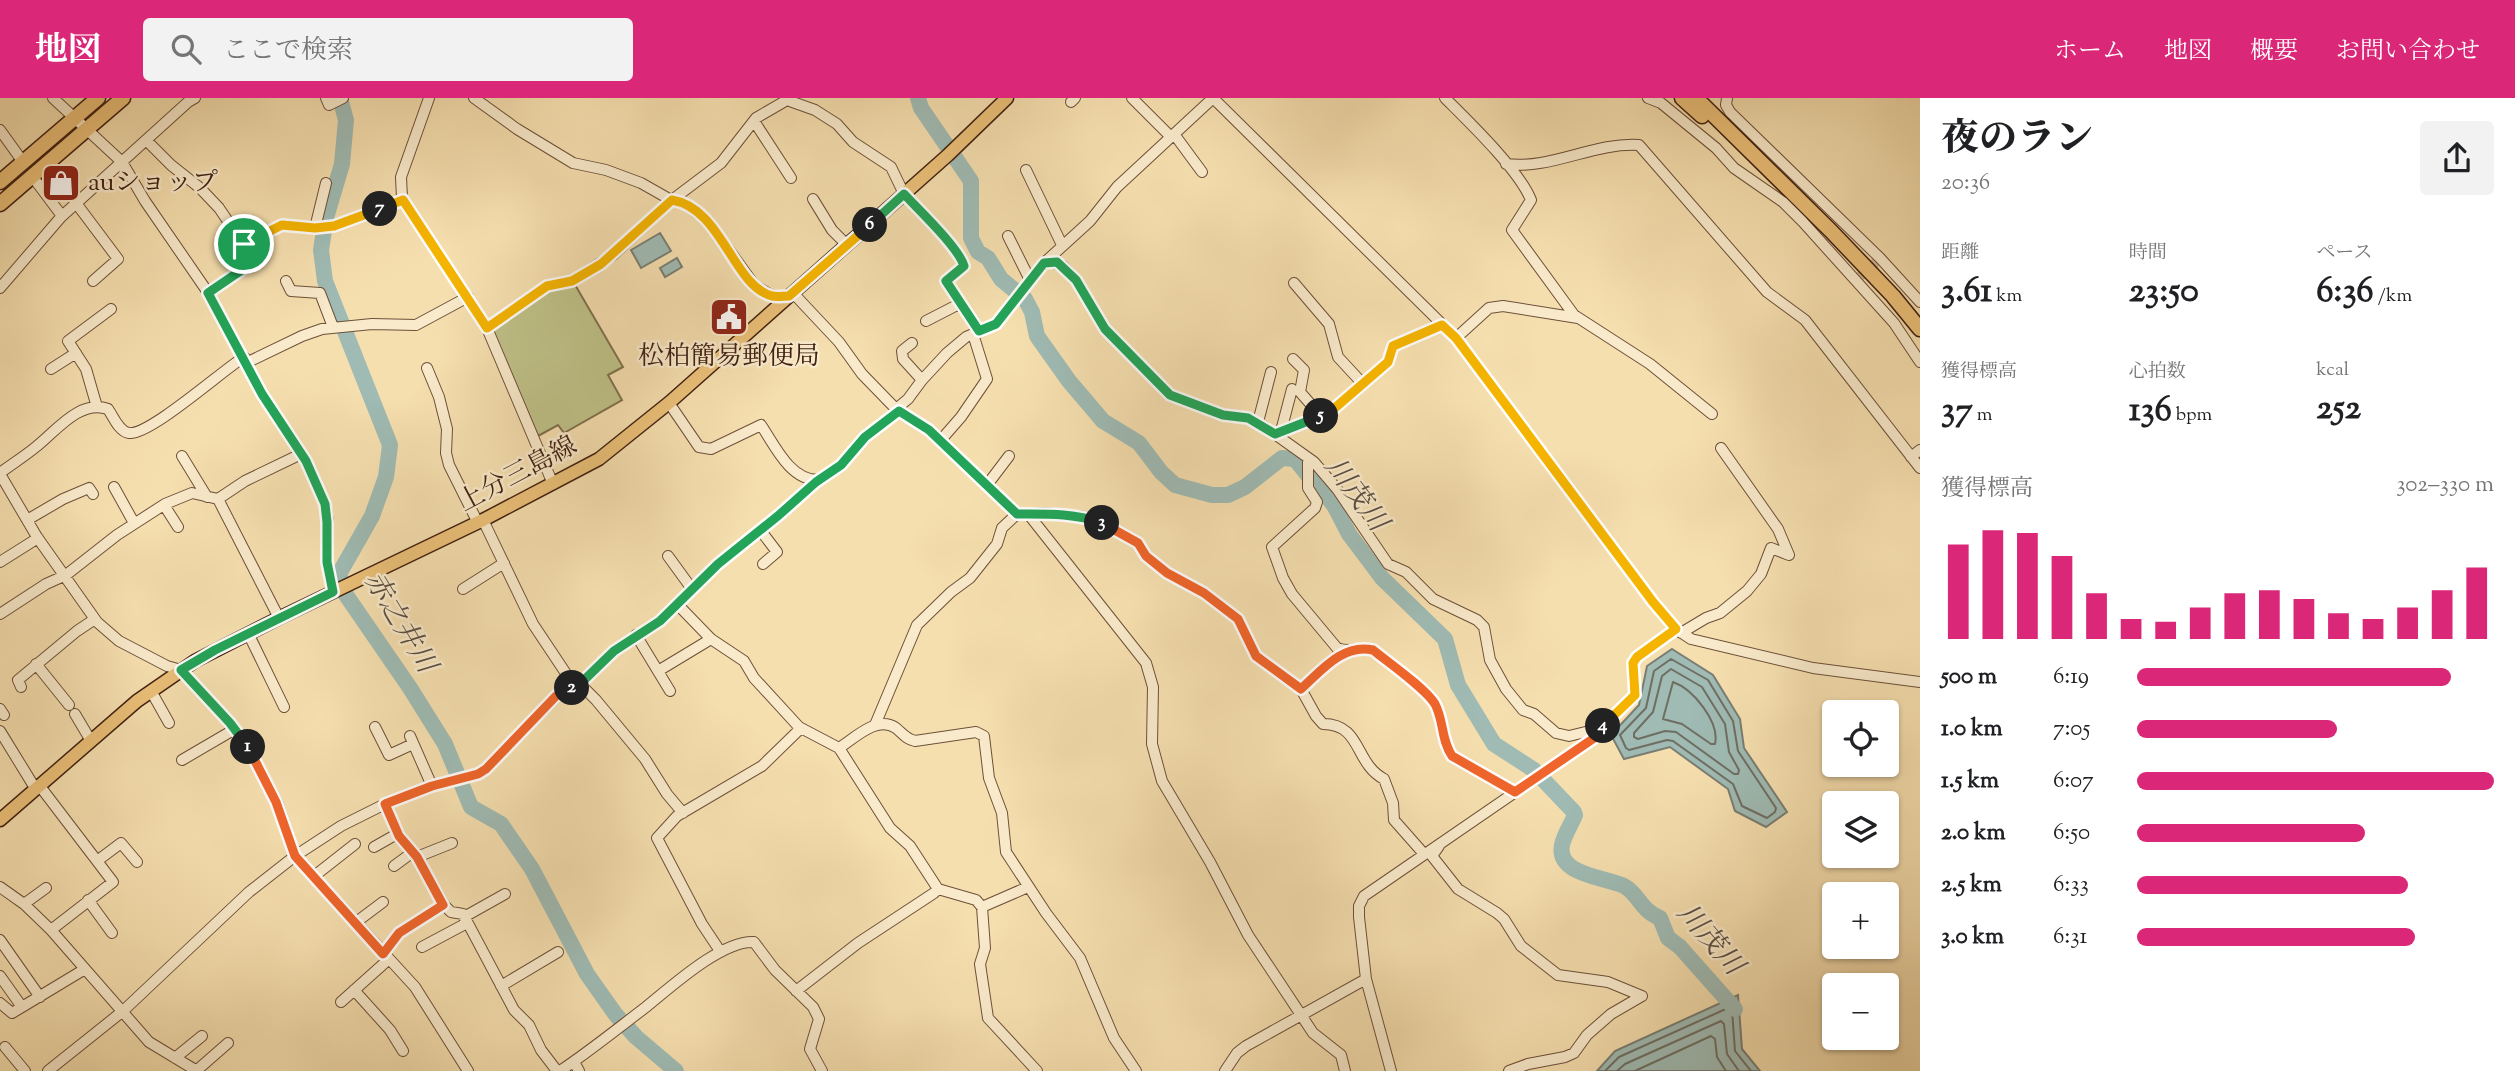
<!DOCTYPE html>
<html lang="ja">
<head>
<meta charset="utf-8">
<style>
	:root { --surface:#fff; --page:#f2f2f2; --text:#202124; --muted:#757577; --accent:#db2777 }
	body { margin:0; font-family:"Sorts Mill Goudy","Noto Serif JP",serif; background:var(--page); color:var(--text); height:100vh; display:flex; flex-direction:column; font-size:26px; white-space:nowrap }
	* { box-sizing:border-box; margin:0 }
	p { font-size:23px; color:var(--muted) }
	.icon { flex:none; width:38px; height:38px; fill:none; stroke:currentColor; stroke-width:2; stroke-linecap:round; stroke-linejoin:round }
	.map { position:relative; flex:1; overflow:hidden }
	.panel { display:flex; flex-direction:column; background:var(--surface); width:595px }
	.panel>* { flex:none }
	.tools { position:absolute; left:1822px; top:602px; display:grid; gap:14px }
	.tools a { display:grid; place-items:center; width:77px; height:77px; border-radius:7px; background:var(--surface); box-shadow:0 2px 5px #0004; font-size:35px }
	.pin { position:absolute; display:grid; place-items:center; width:60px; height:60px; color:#fff; margin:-30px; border:4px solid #fff; border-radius:50%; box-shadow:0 2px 7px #0007 }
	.km { position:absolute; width:35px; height:35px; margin:-18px; border-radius:50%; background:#222; color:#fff; font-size:19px; line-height:35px; text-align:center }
	.round { display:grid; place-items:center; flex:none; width:74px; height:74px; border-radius:7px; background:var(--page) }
	.summary { display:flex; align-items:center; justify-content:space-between; height:119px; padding:0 21px }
	h1 { font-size:38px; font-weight:800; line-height:52px }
	.figures { display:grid; grid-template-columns:repeat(3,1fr); gap:10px; height:119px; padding:7px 21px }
	.figures div { display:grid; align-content:center }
	.figures b { font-size:35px; font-weight:800 }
	.figures small { font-size:19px; font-weight:400 }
	.figures p { font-size:19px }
	.chart { height:196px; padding:14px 21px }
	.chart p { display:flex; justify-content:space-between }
	.chart svg { width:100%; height:126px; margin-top:7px; stroke:var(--accent); stroke-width:6 }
	ul { padding:0 21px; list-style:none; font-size:23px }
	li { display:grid; grid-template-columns:112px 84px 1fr; align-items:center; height:52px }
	li i { height:18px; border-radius:9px; background:var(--accent) }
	header { display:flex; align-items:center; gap:42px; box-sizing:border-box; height:98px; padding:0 35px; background:var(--accent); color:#fff }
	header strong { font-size:33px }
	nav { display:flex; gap:38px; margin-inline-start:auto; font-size:24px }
	.search { width:490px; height:63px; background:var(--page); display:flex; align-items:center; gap:18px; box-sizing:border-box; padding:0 24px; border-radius:7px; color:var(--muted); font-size:26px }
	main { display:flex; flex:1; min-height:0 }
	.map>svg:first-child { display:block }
</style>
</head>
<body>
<header>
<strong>地図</strong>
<div class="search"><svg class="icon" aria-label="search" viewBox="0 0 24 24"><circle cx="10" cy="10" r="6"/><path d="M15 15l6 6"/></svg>ここで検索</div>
<nav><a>ホーム</a><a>地図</a><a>概要</a><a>お問い合わせ</a></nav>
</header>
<main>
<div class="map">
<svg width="1920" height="973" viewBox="0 0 1920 973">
	<rect width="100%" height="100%" fill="#f6dfaf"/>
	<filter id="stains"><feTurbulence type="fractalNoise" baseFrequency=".00286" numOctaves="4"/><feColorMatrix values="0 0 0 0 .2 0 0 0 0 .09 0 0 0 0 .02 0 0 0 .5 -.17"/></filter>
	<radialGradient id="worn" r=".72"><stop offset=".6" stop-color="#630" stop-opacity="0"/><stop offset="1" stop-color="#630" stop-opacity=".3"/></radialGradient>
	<!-- green -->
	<path fill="#bfc188" stroke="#7f704d" stroke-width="2" d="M574,185L623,269L608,277L622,302L564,335L558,327L538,338L492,232L546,192Z"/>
	<!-- water -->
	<path fill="#9fbbb4" stroke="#797d73" stroke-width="2" d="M660,135L671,153L641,170L631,152Z
		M677,160L682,169L665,179L660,170Z
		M1672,551L1713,577L1740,621L1744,650L1787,714L1766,729L1735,713L1728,691L1670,649L1624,661L1611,637L1639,607L1647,568Z
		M1738,897L1742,951L1760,973H1597L1615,953Z"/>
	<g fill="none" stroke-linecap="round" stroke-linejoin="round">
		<!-- shore -->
		<path stroke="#6f6e63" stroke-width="2" d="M1671,561L1708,582L1733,623L1738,653L1776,710L1775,714L1767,720L1742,708L1733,686L1673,643L1667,642L1629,652L1626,650L1620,637L1646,610L1654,573Z
			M1671,571L1702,589L1725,626L1729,654L1739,672L1738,676H1734L1676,634L1665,633L1638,641L1634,639V635L1653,614L1662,578Z
			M1673,584C1693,591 1720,624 1715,646H1711L1682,626L1663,621Z
			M1605,973L1619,959L1728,910L1732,912L1735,953L1751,973
			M1617,973L1625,966L1721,923L1724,926L1727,956L1739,973
			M1635,973L1711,938L1715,941L1717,959L1726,973"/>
		<!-- river -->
		<path stroke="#9fbbb4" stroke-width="16" d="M340,0L346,22L342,66L326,120L321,152L325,183L390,347L386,379L372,418L339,476L346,497L410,590L445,646L471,709L501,726L532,771L587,876L616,917L636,939L676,973
			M918,0L921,10L971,83V140L978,154L988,160L1001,181L1025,201L1032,214L1037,238L1069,283L1103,323L1139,345L1161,374L1175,387L1212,397H1228L1245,389L1282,360L1295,361L1307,376L1313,379L1335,409L1349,436L1382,480L1445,541L1458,587L1494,646L1534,672L1574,714L1575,717C1571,727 1564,737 1562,747C1556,777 1605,779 1624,788C1639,796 1640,812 1660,820L1668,840L1680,849L1735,911"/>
		<!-- minor-tunnel -->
		<path stroke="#d1b990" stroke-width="10" stroke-dasharray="10 5" stroke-linecap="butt" d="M1859,179L1876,164"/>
		<!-- minor casing -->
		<g stroke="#6d5039" stroke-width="12">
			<path id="minor" d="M53,0L122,64L145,103L209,196L262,296L306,363L325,406L328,423L327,464L333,494
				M326,0L329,7L343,0
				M429,0L401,79L402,100L487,230L553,386
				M474,0L517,31L573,65L606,72L641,85L671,102L681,103L708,123L755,188L773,198L788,199
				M1132,0L1170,38
				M1213,0L1456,240L1653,504L1676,531L1691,541L1813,570L1920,584
				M1445,0C1469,24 1519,72 1531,102L1512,132L1574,217L1650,266L1712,316
				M1648,0L1661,5L1716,50L1734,70L1783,104L1803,124L1894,225L1920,264
				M1727,0L1726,7L1730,14L1880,160L1920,204
				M1071,4L1075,0
				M754,23L791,80
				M0,32L23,64
				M1174,36L1202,74
				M147,43L171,67L200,90L219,110L244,147L248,163L246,169L208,195
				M1506,66C1551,72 1594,44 1639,47L1767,194L1805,222L1920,370
				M1026,72L1062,147
				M32,78L62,118
				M813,101L832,132L847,147
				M76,105L118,161L93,183
				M315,130L326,85
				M1008,138L1030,182
				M244,146L282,127L315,130L334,128L403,102
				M1044,165L1052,164L1063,168L1076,182L1105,231L1169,297L1223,317L1248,320L1258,324L1314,364L1337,391L1388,466L1406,474L1433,501L1477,522L1484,529L1490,562L1506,591L1523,612L1534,616L1556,635L1569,638L1602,630
				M286,183L291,193L320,195L333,229
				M1294,185L1329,226L1338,259L1363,286
				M0,190L61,119L188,4L195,0
				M793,195L839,244L862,276L896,311L929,332L1017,416
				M926,223L961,205
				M487,230L547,188L572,183L613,157L672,102L721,65L756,20L787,2L815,12L837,26L853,44L891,69L904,96L955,151L964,168L946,183L979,234
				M1456,240L1489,210L1503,208L1578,220
				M912,245L902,253L903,261L922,282
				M1293,261L1304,272L1300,294L1321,318
				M246,265L302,238L322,231L372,226L416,227L468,199
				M427,270L439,299L447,331L446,355L449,367L478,425
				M51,271L76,255
				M669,305L699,349L711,351L761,327C775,348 790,382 818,382
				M97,309L86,271L68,243L111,211
				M896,311L908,301L922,282L947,255L966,239L996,226L1044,165L1090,123L1117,89L1213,0
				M1258,324L1271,274
				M1281,333L1292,291
				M1275,336L1329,315L1388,264L1393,248L1442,227
				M940,343L961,319L987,281L973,236
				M182,358L207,399
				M1911,359L1920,352
				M1308,360V390L1317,404L1315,410L1272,449L1283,480L1292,496L1337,550C1350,555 1360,549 1373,552C1389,565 1426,590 1435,606C1443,623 1441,643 1452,658L1515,694
				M0,375C12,366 25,358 37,348C56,333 80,301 108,311C113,318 119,334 129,335C149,338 223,272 244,259
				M0,376L37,439L97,524L119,543L167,568L181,572L230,625L248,649L277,704L295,758L415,889L468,973
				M987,387L1009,358
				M114,389L134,425
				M218,401L279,520
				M164,407L178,429
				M1029,417L1146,565L1153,589L1152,646L1162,683L1210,764L1248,837L1313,935L1341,957L1345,973
				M27,422L63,401L89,390L93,396
				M483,422L533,526L567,577L580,586L596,602L645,661L667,696L683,715
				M761,433L777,454L763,466
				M668,458L692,491
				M0,464L38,440
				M463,491L504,465
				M675,509H680L711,541L744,563L754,580L799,629L839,650L890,730L910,748L938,791L976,802L982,809L985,850L980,866L988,920L1037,973
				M0,516L46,486L66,477L117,437L165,406L192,395L218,401L245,383L301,356
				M248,535L284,609
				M1681,535L1706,520L1720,515L1747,493L1761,476L1771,450L1789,457L1778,431L1721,350
				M636,537L670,593
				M36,566L69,607
				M658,573L711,541
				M21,589L18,582L77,533L95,521
				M1301,591L1330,564L1346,553
				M151,593L169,625
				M0,611L4,617
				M75,616L91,643
				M875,627L917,527L951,494L970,480L997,446L1002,430L1017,416L1043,415L1085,419L1108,428L1138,445L1147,458L1167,475L1204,495L1238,521L1256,558L1301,591L1316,618L1323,626C1362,626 1354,665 1384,681L1393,705L1394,722L1424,756
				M375,629L389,657L413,646
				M0,633L35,690
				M410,638L432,688
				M839,650C855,640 877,617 896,630C903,636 906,641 915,643L976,634L984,638L989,680L1002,715L1006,754L1046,815L1080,860L1114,940L1136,973
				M182,662L235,631
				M39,687L113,784L51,832
				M385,706L399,739L417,759L444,807L451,814L463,816L514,912L529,927L541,952L557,973
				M1439,748L1432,758L1458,791L1497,815L1504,821L1521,848L1558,877L1608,884L1642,898
				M374,749L397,736
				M417,759L452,745
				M97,763L121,745L137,764
				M394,768L413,754
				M313,779L355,746
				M0,789L24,806L51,832L149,944L197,973
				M88,802L112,835
				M24,806L46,790
				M982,809L1028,789
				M464,819L505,796
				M355,825L383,804
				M0,842L40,899
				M422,849L467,825
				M720,853L702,826L657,740L677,718L762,668L801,630
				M383,856L399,835L444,807
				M0,878L22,909L85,871
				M501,888L558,854
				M354,892L390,932L403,953
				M796,893L858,845L934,795L938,791
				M341,904L389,861
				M0,905L12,915L22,909
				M5,949L25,973
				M175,960L202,938
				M574,964L579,973
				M48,973L123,913L249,794L295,758L341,728L385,706L432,688L478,676L486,671L557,598L580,586L614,553L660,523L718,466L780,417L807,391L841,367L865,339L899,313
				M196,973L228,945
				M560,973C590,953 617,931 646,909C671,889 722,842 754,844L775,872L813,909L819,921L810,951L822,973
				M1225,973L1237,955L1246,948L1366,881
				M1391,973L1366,881L1359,819V808L1364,798L1600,636C1603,621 1626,610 1635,597L1633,565L1637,559L1676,531
				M1509,973L1528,966L1565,959L1574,955L1587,937L1611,916L1642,898"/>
		</g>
		<!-- major casing -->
		<g stroke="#3f2012" stroke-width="15">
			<path id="major" d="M0,722L137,603L195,563L279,520L483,422L599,361L670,304L948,57L1007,0"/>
		</g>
		<!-- highway casing -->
		<g stroke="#3f2012" stroke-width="17">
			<path id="highway" d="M1682,0L1702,18
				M1696,0L1831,133L1893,198L1920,231
				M0,84L98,0
				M0,106L123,0"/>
		</g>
		<!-- minor -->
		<use href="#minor" stroke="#f9eacb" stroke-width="10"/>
		<!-- major -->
		<use href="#major" stroke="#ebc078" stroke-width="12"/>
		<!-- highway -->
		<use href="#highway" stroke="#ebc078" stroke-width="14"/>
	</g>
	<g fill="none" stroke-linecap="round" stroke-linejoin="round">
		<!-- split-1 casing -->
		<g stroke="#fff" stroke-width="14">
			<path id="split-1" d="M244,146L248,163L246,169L208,195L262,296L306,363L325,406L327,424V464L333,494L215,552L181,572L230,625L248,649"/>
		</g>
		<!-- split-2 casing -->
		<g stroke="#fff" stroke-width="14">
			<path id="split-2" d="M248,649L276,704L295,758L383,856L399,835L443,807L417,759L399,738L385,706L432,688L478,676L486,671L556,598L572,590"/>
		</g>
		<!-- split-3 casing -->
		<g stroke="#fff" stroke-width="14">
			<path id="split-3" d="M572,590L580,586L614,553L660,523L718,466L779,417L816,384L841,367L865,339L899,313L929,332L1017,416C1046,416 1074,415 1102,425"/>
		</g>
		<!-- split-4 casing -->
		<g stroke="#fff" stroke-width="14">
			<path id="split-4" d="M1102,425L1138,445L1146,458L1167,475L1204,495L1238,521L1256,558L1301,591C1321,573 1343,545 1373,552C1389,565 1425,590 1435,606C1444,623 1441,642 1452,658L1515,694L1600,636L1603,628"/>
		</g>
		<!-- split-5 casing -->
		<g stroke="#fff" stroke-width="14">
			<path id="split-5" d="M1321,318L1329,315L1388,264L1393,248L1442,227L1456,240L1653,504L1676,531L1637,559L1633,565L1635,597L1603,628"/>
		</g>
		<!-- split-6 casing -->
		<g stroke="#fff" stroke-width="14">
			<path id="split-6" d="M870,127L904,96C919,112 959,150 964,168L946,183L979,233L996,226L1044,165L1057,164L1076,182L1105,231L1170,297L1223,317L1248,320L1275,336L1321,318"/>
		</g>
		<!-- split-7 casing -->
		<g stroke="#fff" stroke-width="14">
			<path id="split-7" d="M380,111L403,102L487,230L547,188L572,183L601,166L672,102C722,110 733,188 772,198C777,199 783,198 789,198L870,127"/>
		</g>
		<!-- split-8 casing -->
		<g stroke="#fff" stroke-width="14">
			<path id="split-8" d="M244,146L282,127L315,130L334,128L380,111"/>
		</g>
		<!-- split-1 -->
		<use href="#split-1" stroke="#22a559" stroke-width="9"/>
		<!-- split-2 -->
		<use href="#split-2" stroke="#f0652b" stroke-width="9"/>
		<!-- split-3 -->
		<use href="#split-3" stroke="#22a559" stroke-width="9"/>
		<!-- split-4 -->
		<use href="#split-4" stroke="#f0652b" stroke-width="9"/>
		<!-- split-5 -->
		<use href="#split-5" stroke="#f5b400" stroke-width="9"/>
		<!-- split-6 -->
		<use href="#split-6" stroke="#22a559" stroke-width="9"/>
		<!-- split-7 -->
		<use href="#split-7" stroke="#f5b400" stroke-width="9"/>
		<!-- split-8 -->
		<use href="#split-8" stroke="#f5b400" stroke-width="9"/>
	</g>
	<!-- icons -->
	<defs>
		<g id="shop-square" transform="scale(2.0125)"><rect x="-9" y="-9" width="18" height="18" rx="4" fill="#8f2418" stroke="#f9eacb"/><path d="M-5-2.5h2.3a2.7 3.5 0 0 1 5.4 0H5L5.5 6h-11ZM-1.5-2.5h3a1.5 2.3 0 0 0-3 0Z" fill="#fff"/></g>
		<g id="civic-square" transform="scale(2.0125)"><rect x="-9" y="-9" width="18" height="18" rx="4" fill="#8f2418" stroke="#f9eacb"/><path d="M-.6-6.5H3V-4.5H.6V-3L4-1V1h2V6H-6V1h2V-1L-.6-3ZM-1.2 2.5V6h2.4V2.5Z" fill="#fff"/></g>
	</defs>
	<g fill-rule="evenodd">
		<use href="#shop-square" x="61" y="85"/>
		<use href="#civic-square" x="729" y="219"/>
	</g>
	<g text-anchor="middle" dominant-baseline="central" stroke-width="5" stroke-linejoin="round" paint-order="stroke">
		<!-- poi labels -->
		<g font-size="26" fill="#3f2012" stroke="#f9eacb" text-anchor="start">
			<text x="88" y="85">auショップ</text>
			<text x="729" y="259" text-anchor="middle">松柏簡易郵便局</text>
		</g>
		<!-- street labels -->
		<g font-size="26" fill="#3f2012" stroke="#f9eacb">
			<text transform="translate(518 377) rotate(-28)">上分三島線</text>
		</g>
		<!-- water labels -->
		<g font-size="28" font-style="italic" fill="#5c4e43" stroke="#f9eacb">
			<text transform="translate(1355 397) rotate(53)">川茂川</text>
			<text transform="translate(399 525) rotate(59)">赤之井川</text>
			<text transform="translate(1709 842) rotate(49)">川茂川</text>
		</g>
	</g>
	<rect width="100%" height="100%" filter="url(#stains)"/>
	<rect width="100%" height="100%" fill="url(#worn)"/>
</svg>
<div class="tools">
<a><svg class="icon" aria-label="locate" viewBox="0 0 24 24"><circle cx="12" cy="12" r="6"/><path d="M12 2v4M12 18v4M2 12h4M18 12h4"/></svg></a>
<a><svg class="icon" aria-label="layers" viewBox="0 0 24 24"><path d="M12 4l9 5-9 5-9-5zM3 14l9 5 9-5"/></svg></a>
<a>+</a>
<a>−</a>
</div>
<div class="pin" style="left:244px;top:146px;background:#1e9e55"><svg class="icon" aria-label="arrive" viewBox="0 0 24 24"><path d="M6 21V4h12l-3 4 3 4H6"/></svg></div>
<b class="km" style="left:248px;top:649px">1</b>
<b class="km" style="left:572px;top:590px">2</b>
<b class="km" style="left:1102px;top:425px">3</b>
<b class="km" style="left:1603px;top:628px">4</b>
<b class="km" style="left:1321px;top:318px">5</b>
<b class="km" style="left:870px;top:127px">6</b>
<b class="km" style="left:380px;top:111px">7</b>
</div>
<section class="panel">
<div class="summary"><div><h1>夜のラン</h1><p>20:36</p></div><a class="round"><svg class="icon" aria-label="share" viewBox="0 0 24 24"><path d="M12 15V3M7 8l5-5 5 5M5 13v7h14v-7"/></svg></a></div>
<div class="figures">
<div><p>距離</p><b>3.61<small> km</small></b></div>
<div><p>時間</p><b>23:50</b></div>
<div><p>ペース</p><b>6:36<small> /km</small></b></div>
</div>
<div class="figures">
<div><p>獲得標高</p><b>37<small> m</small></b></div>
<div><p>心拍数</p><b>136<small> bpm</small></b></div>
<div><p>kcal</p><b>252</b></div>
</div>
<div class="chart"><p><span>獲得標高</span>302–330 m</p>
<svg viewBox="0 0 160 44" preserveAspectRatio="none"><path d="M5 44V11M15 44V6M25 44V7M35 44V15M45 44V28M55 44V37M65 44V38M75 44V33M85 44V28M95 44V27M105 44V30M115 44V35M125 44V37M135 44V33M145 44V27M155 44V19"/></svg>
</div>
<ul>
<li><b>500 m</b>6:19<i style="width:88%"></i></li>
<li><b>1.0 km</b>7:05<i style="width:56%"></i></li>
<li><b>1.5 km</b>6:07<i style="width:100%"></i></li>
<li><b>2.0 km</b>6:50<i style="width:64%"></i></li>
<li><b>2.5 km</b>6:33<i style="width:76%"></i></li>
<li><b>3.0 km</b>6:31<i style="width:78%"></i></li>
</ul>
</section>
</main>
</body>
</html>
